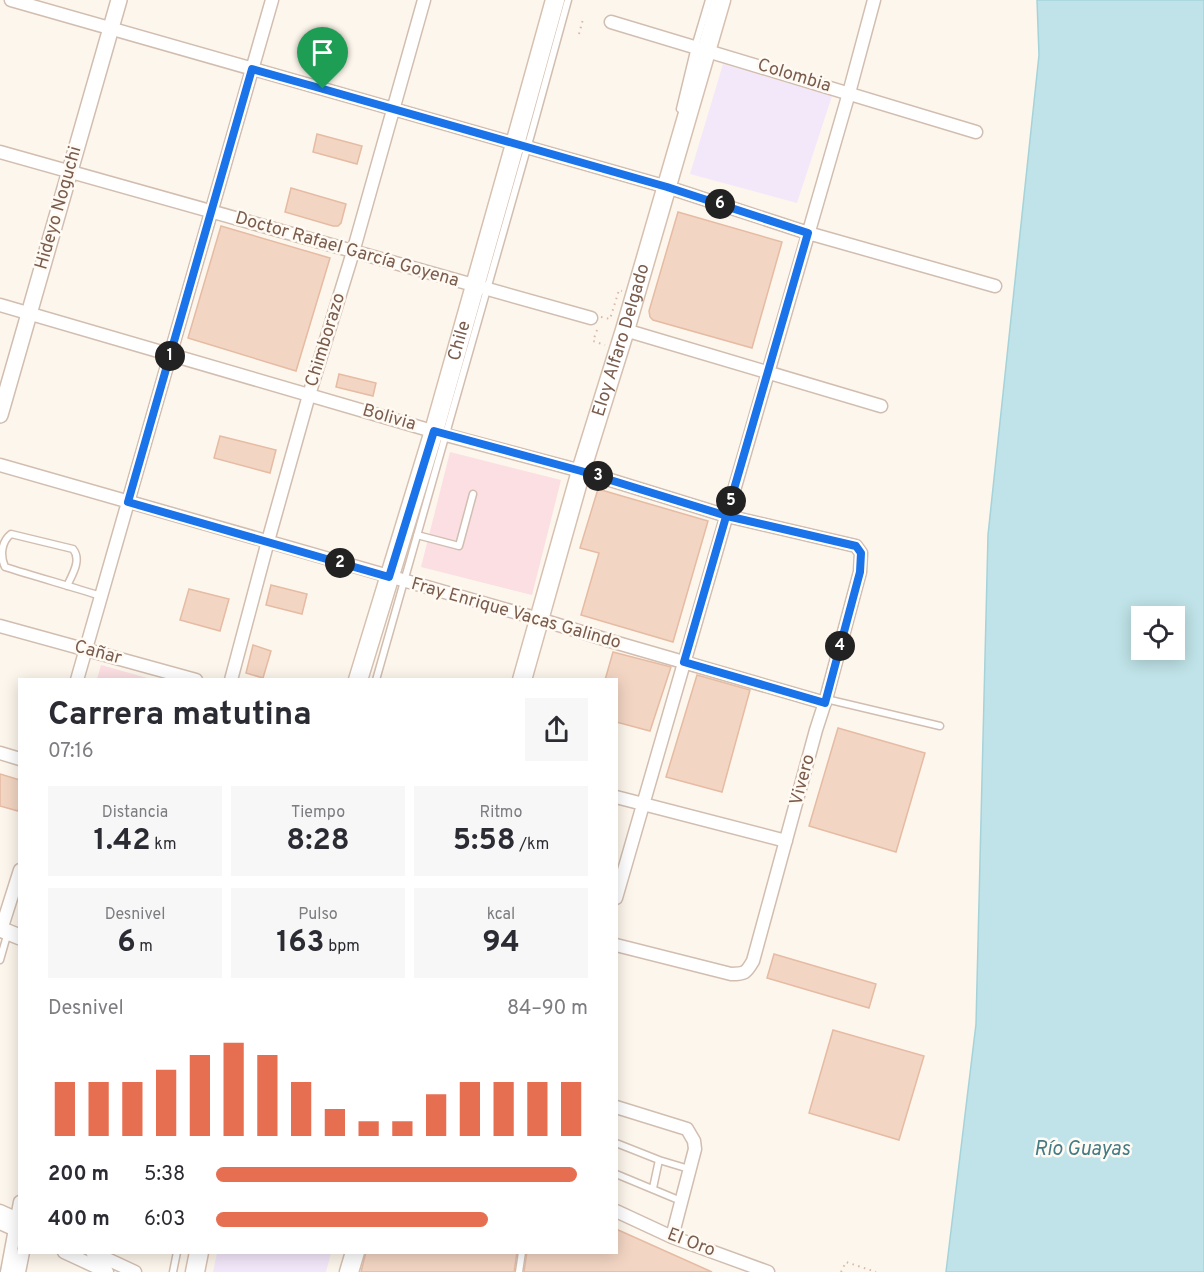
<!DOCTYPE html>
<html lang="es">
<head>
<meta charset="utf-8">
<style>
	:root { --surface:#fff; --page:#f7f7f7; --text:#2b2b33; --muted:#7c7c81; --accent:#e76f51 }
	body { margin:0; font-family:Overpass,sans-serif; background:var(--page); color:var(--text); height:100vh; display:flex; flex-direction:column; font-size:22px; white-space:nowrap }
	* { box-sizing:border-box; margin:0 }
	p { font-size:20px; color:var(--muted) }
	.icon { flex:none; width:33px; height:33px; fill:none; stroke:currentColor; stroke-width:2; stroke-linecap:round; stroke-linejoin:round }
	.map { position:relative; flex:1; overflow:hidden }
	.panel { position:absolute; left:18px; top:678px; width:600px; height:576px; display:flex; flex-direction:column; background:var(--surface); border-radius:0px; box-shadow:0 3px 15px #0003 }
	.panel>* { flex:none }
	.fabs { position:absolute; left:1131px; top:606px; display:grid; gap:12px }
	.fabs a { display:grid; place-items:center; width:54px; height:54px; border-radius:0px; background:var(--surface); box-shadow:0 3px 15px #0003; font-size:30px }
	.pin { position:absolute; display:grid; place-items:center; width:51px; height:51px; color:#fff; margin:-62px -26px; border-radius:50% 50% 50% 0; rotate:-45deg; box-shadow:0 0 6px #0007 }
	.pin .icon { rotate:45deg }
	.km { position:absolute; width:30px; height:30px; margin:-15px; border-radius:50%; background:#222; color:#fff; font-size:16px; line-height:30px; text-align:center }
	.round { display:grid; place-items:center; flex:none; width:63px; height:63px; border-radius:0px; background:var(--page) }
	.summary { display:flex; align-items:center; justify-content:space-between; height:102px; padding:0 30px }
	h1 { font-size:33px; font-weight:700; line-height:45px }
	.figures { display:grid; grid-template-columns:repeat(3,1fr); gap:9px; height:102px; padding:6px 30px }
	.figures div { display:grid; align-content:center; border-radius:0px; background:var(--page); text-align:center }
	.figures b { font-size:30px; font-weight:700 }
	.figures small { font-size:16px; font-weight:400 }
	.figures p { font-size:16px }
	.chart { height:168px; padding:12px 30px }
	.chart p { display:flex; justify-content:space-between }
	.chart svg { width:100%; height:108px; margin-top:6px; stroke:var(--accent); stroke-width:6 }
	ul { padding:0 30px; list-style:none; font-size:20px }
	li { display:grid; grid-template-columns:96px 72px 1fr; align-items:center; height:45px }
	li i { height:15px; border-radius:8px; background:var(--accent) }
	.map>svg:first-child { display:block }
</style>
</head>
<body>
<div class="map">
<svg width="1204" height="1272" viewBox="0 0 1204 1272">
	<rect width="100%" height="100%" fill="#fdf6ec"/>
	<!-- education -->
	<path fill="#f3e8fa" d="M723,64L832,96L797,203L690,174Z
		M217,1253V1252L331,1253L326,1272H213Z"/>
	<!-- medical -->
	<path fill="#fbdfe3" d="M450,452L561,480L532,595L421,567Z
		M101,665L151,679H97Z"/>
	<!-- water -->
	<path fill="#bfe3e8" stroke="#a5d3da" stroke-width="1.5" fill-rule="evenodd" d="M1037,0H1204V1272H946L976,1024L988,535L1039,55ZM1142,616H1174V650H1142Z"/>
	<!-- building -->
	<path fill="#f3d5c3" stroke="#e6bba3" stroke-width="1.5" d="M317,134L362,146L357,164L313,152Z
		M291,188L346,204L341,223L338,226H333L285,212Z
		M678,212L782,242L752,348L653,320L650,317L649,311Z
		M221,226L330,258L296,371L188,338Z
		M339,374L376,383L373,396L336,387Z
		M220,436L276,450L270,473L214,458Z
		M598,489L708,521L673,642L581,615L599,553L580,548Z
		M271,585L307,594L302,614L266,605Z
		M189,589L229,599L220,631L180,620Z
		M253,645L271,651L263,678L246,673Z
		M613,652L671,667L650,731L616,722V680H605Z
		M697,675L750,690L722,792L666,777Z
		M838,728L925,753L896,852L809,826Z
		M0,774L20,780V805L18,811L0,806Z
		M774,954L876,984L869,1008L767,978Z
		M833,1030L924,1056L899,1140L809,1113Z
		M616,1229L712,1272H524L527,1252H616Z
		M366,1252H517L514,1272H361Z"/>
	<g fill="none" stroke-linecap="round" stroke-linejoin="round">
		<!-- service casing -->
		<g stroke="#d1beb0" stroke-width="9">
			<path id="service" d="M680,109L695,47L709,0
				M417,535L459,546L473,494
				M67,586C72,575 82,560 73,549L11,534C1,542 0,556 5,567C37,577 69,586 101,596
				M376,680L532,131L568,0
				M826,699L940,726
				M0,960L8,932
				M616,1143L659,1160L689,1169
				M616,1174L681,1201
				M653,1188L659,1160
				M173,1272L177,1252
				M519,1272L522,1252"/>
		</g>
		<!-- minor casing -->
		<g stroke="#d1beb0" stroke-width="15">
			<path id="minor" d="M11,0L667,187L808,233L995,286
				M611,22L976,132
				M0,152L591,318
				M0,305L446,435L581,471L727,516L856,546L861,553L860,572L826,699L816,730L753,961C746,973 745,974 731,974L616,945
				M625,330L881,406
				M0,465L539,619L614,642L825,703
				M0,626L196,680
				M77,680L272,0
				M231,680L268,541L309,395L353,252L424,0
				M0,753L20,759
				M616,797L786,841
				M616,898L849,93L874,0
				M1,930L20,870
				M616,1107L687,1129L694,1141L695,1149L672,1237
				M0,1211L20,1220
				M616,1211L672,1237L768,1272
				M0,1223L20,1232
				M64,1252L107,1272
				M92,1252L135,1272
				M7,1272L20,1202
				M19,1272L23,1252"/>
		</g>
		<!-- tertiary casing -->
		<g stroke="#d1beb0" stroke-width="18">
			<path id="tertiary" d="M0,415L119,0
				M0,929L20,937"/>
		</g>
		<!-- secondary casing -->
		<g stroke="#d6c0b0" stroke-width="21">
			<g id="secondary">
				<path id="s1" d="M358,680L434,431L515,144L555,0"/>
				<path id="s2" d="M522,680L581,471L625,330L721,0"/>
				<path d="M195,1272L199,1252"/>
				<path d="M349,1272L355,1252"/>
			</g>
		</g>
		<!-- path -->
		<path stroke="#d9b8a5" stroke-width="2" stroke-dasharray="1.5 4.5" stroke-linecap="butt" d="M579,34L583,19
			M601,317L610,319L619,290L622,291
			M597,330L593,341L605,345
			M841,1272L846,1262L876,1272"/>
		<!-- service -->
		<use href="#service" stroke="#fff" stroke-width="6"/>
		<!-- minor -->
		<use href="#minor" stroke="#fff" stroke-width="12"/>
		<!-- tertiary -->
		<use href="#tertiary" stroke="#fff" stroke-width="15"/>
		<!-- secondary -->
		<use href="#secondary" stroke="#fff" stroke-width="18"/>
	</g>
	<g fill="none" stroke-linecap="round" stroke-linejoin="round">
		<!-- route casing -->
		<g stroke="#fff" stroke-width="12">
			<path id="route" d="M323,89L252,69L128,502L389,577L434,431L581,471L727,516L856,546L861,553L860,572L825,703L684,662C726,519 767,376 808,233L667,187L323,89"/>
		</g>
		<!-- route -->
		<use href="#route" stroke="#1a73e8" stroke-width="8"/>
	</g>
	<g text-anchor="middle" dominant-baseline="central" stroke-width="5" stroke-linejoin="round" paint-order="stroke">
		<!-- street labels -->
		<g font-size="18" fill="#7a5c4d" stroke="#fffaf3">
			<text transform="translate(794 76) rotate(17)">Colombia</text>
			<text transform="translate(59 208) rotate(-74)">Hideyo Noguchi</text>
			<text transform="translate(347 250) rotate(16)">Doctor Rafael García Goyena</text>
			<text transform="translate(326 340) rotate(-73)">Chimborazo</text>
			<text stroke="none"><textPath href="#s2" startOffset="354">Eloy Alfaro Delgado</textPath></text>
			<text stroke="none"><textPath href="#s1" startOffset="354">Chile</textPath></text>
			<text transform="translate(389 418) rotate(16)">Bolivia</text>
			<text transform="translate(516 614) rotate(16)">Fray Enrique Vacas Galindo</text>
			<text transform="translate(98 653) rotate(15)">Cañar</text>
			<text transform="translate(803 780) rotate(-75)">Vivero</text>
			<text transform="translate(691 1243) rotate(21)">El Oro</text>
		</g>
		<!-- water labels -->
		<g font-size="20" font-style="italic" fill="#437c86" stroke="#fffaf3">
			<text x="1082" y="1150">Río Guayas</text>
		</g>
	</g>
</svg>
<div class="fabs">
<a><svg class="icon" aria-label="locate" viewBox="0 0 24 24"><circle cx="12" cy="12" r="6"/><path d="M12 2v4M12 18v4M2 12h4M18 12h4"/></svg></a>
</div>
<div class="pin" style="left:323px;top:89px;background:#1e9e55"><svg class="icon" aria-label="arrive" viewBox="0 0 24 24"><path d="M6 21V4h12l-3 4 3 4H6"/></svg></div>
<b class="km" style="left:170px;top:356px">1</b>
<b class="km" style="left:340px;top:563px">2</b>
<b class="km" style="left:598px;top:476px">3</b>
<b class="km" style="left:840px;top:646px">4</b>
<b class="km" style="left:731px;top:501px">5</b>
<b class="km" style="left:720px;top:204px">6</b>
<section class="panel">
<div class="summary"><div><h1>Carrera matutina</h1><p>07:16</p></div><a class="round"><svg class="icon" aria-label="share" viewBox="0 0 24 24"><path d="M12 15V3M7 8l5-5 5 5M5 13v7h14v-7"/></svg></a></div>
<div class="figures">
<div><p>Distancia</p><b>1.42<small> km</small></b></div>
<div><p>Tiempo</p><b>8:28</b></div>
<div><p>Ritmo</p><b>5:58<small> /km</small></b></div>
</div>
<div class="figures">
<div><p>Desnivel</p><b>6<small> m</small></b></div>
<div><p>Pulso</p><b>163<small> bpm</small></b></div>
<div><p>kcal</p><b>94</b></div>
</div>
<div class="chart"><p><span>Desnivel</span>84–90 m</p>
<svg viewBox="0 0 160 44" preserveAspectRatio="none"><path d="M5 44V22M15 44V22M25 44V22M35 44V17M45 44V11M55 44V6M65 44V11M75 44V22M85 44V33M95 44V38M105 44V38M115 44V27M125 44V22M135 44V22M145 44V22M155 44V22"/></svg>
</div>
<ul>
<li><b>200 m</b>5:38<i style="width:97%"></i></li>
<li><b>400 m</b>6:03<i style="width:73%"></i></li>
</ul>
</section>
</div>
</body>
</html>
